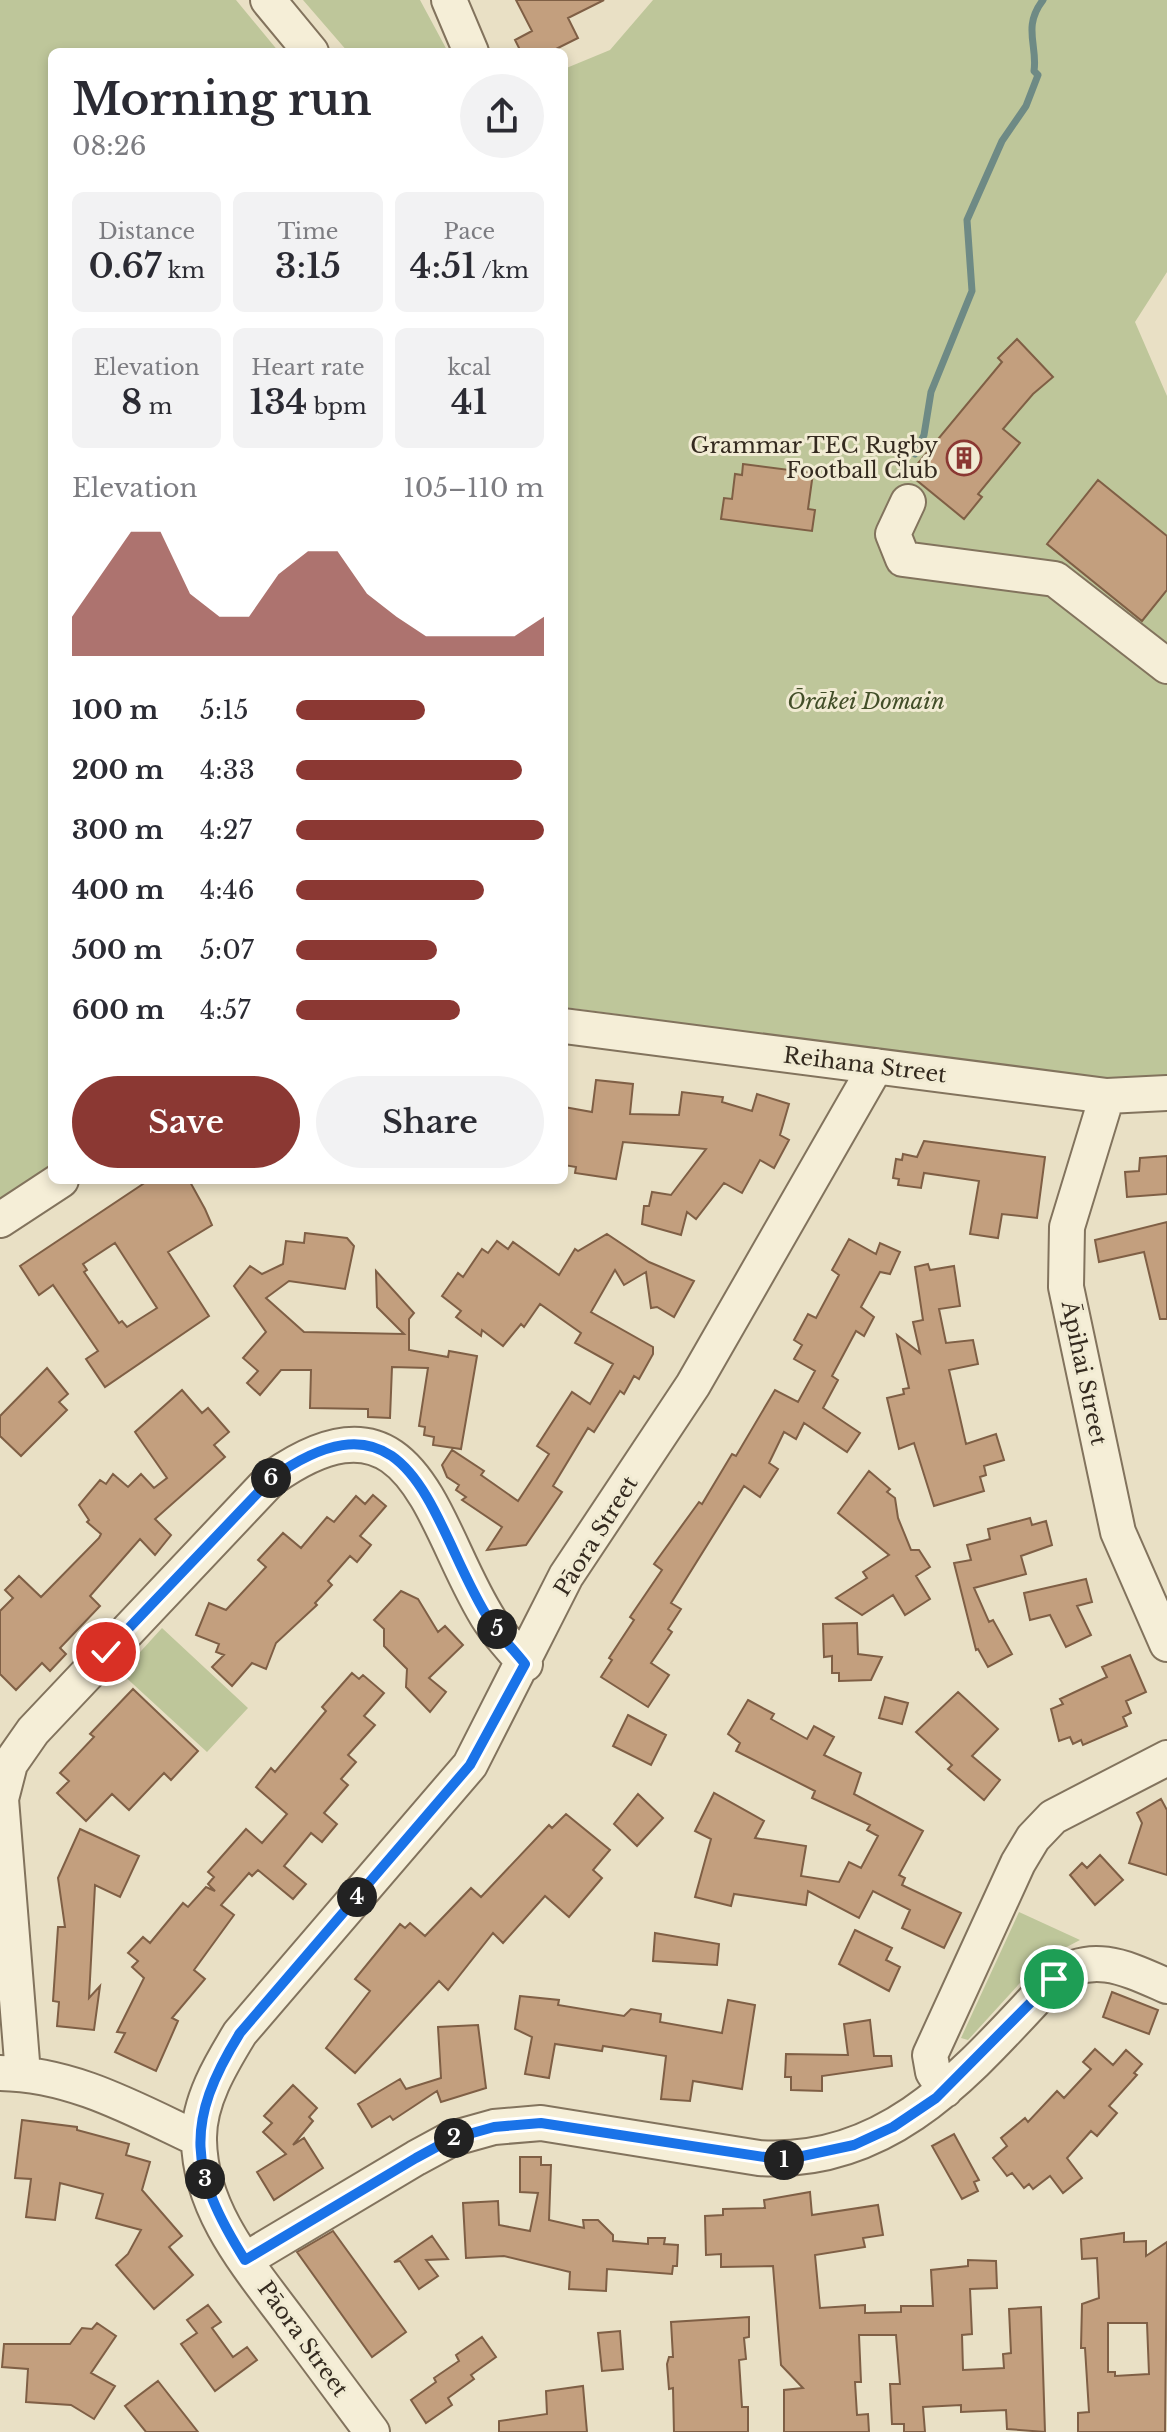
<!DOCTYPE html>
<html lang="en">
<head>
<meta charset="utf-8">
<style>
	:root { --surface:#fff; --page:#f2f2f3; --text:#2b2b33; --muted:#7c7c81; --accent:#8b3833 }
	body { margin:0; font-family:"Libre Baskerville",serif; background:var(--page); color:var(--text); height:100vh; display:flex; flex-direction:column; font-size:30px; white-space:nowrap }
	* { box-sizing:border-box; margin:0 }
	p { font-size:26px; color:var(--muted) }
	.icon { flex:none; width:44px; height:44px; fill:none; stroke:currentColor; stroke-width:2; stroke-linecap:round; stroke-linejoin:round }
	.map { position:relative; flex:1; overflow:hidden }
	.side { position:absolute; left:48px; top:48px; width:520px; height:1136px; display:flex; flex-direction:column; background:var(--surface); border-radius:12px; box-shadow:0 4px 12px #0003 }
	.side>* { flex:none }
	.pin { position:absolute; display:grid; place-items:center; width:68px; height:68px; color:#fff; margin:-34px; border:4px solid #fff; border-radius:50%; box-shadow:0 2px 8px #0007 }
	.km { position:absolute; width:40px; height:40px; margin:-20px; border-radius:50%; background:#222; color:#fff; font-size:22px; line-height:40px; text-align:center }
	.round { display:grid; place-items:center; flex:none; width:84px; height:84px; border-radius:42px; background:var(--page) }
	.headline { display:flex; align-items:center; justify-content:space-between; height:136px; padding:0 24px }
	h1 { font-size:44px; font-weight:600; line-height:60px }
	.figures { display:grid; grid-template-columns:repeat(3,1fr); gap:12px; height:136px; padding:8px 24px }
	.figures div { display:grid; align-content:center; border-radius:12px; background:var(--page); text-align:center }
	.figures b { font-size:34px; font-weight:600 }
	.figures small { font-size:22px; font-weight:400 }
	.figures p { font-size:22px }
	.chart { height:224px; padding:16px 24px }
	.chart p { display:flex; justify-content:space-between }
	.chart svg { width:100%; height:144px; margin-top:8px; fill:var(--accent); opacity:.7 }
	.action { display:flex; gap:16px; margin-top:auto; padding:16px 24px }
	.action a { flex:1; height:92px; border-radius:48px; background:var(--accent); color:#fff; font-size:32px; font-weight:600; line-height:92px; text-align:center }
	.action a+a { background:var(--page); color:var(--text) }
	ul { padding:0 24px; list-style:none; font-size:26px }
	li { display:grid; grid-template-columns:128px 96px 1fr; align-items:center; height:60px }
	li i { height:20px; border-radius:10px; background:var(--accent) }
	.map>svg:first-child { display:block }
</style>
</head>
<body>
<div class="map">
<svg width="1167" height="2432" viewBox="0 0 1167 2432">
	<rect width="100%" height="100%" fill="#e9e0c5"/>
	<!-- green -->
	<path fill="#bec69a" d="M0,0H236L279,52H52V1166L0,1202Z
		M303,0H420L448,52H348Z
		M653,0H1167V272L1135,322L1167,396V1079L1125,1082L564,1007V69L610,50Z
		M162,1628L248,1708L207,1752L121,1673Z
		M1019,1912L1080,1940L1040,1961L968,2040L961,2038Z"/>
	<g fill="none" stroke-linecap="round" stroke-linejoin="round">
		<!-- stream -->
		<path stroke="#6e8a85" stroke-width="7" d="M915,454L924,435L931,392L972,291L967,220L1002,141L1026,106L1038,75L1034,71C1038,46 1022,27 1043,0"/>
	</g>
	<!-- building -->
	<path fill="#c39f7e" stroke="#7f5f45" stroke-width="2" fill-rule="evenodd" d="M516,0H604L568,18L578,38L550,52H521L515,40L532,31Z
		M1017,339L1053,377L1033,394L1003,429L1020,443L978,494L982,497L964,519L909,474L1002,362L998,358Z
		M743,464L813,473L808,509L815,510L812,531L721,519L724,498L732,499L735,474L742,475Z
		M1098,480L1167,536V590L1142,621L1047,544Z
		M596,1080L633,1084L630,1114L679,1115L682,1092L723,1097L722,1102L752,1111L757,1094L789,1104L780,1135L789,1140L774,1168L760,1160L742,1193L724,1183L696,1219L687,1212L681,1235L642,1224L644,1206H649L652,1192L671,1195L706,1149L623,1142L616,1179L575,1173L576,1167L564,1165V1107L592,1112Z
		M924,1141L1045,1157L1037,1218L1002,1214L998,1238L970,1234L979,1181L924,1173L921,1188L898,1185L899,1179L893,1178L896,1159L902,1160L903,1154L917,1157Z
		M1167,1156V1194L1127,1197L1125,1172L1139,1171L1140,1158Z
		M149,1180H189L205,1209L212,1225L168,1252L209,1316L105,1387L86,1359L98,1351L53,1285L39,1295L20,1266ZM115,1243L157,1308L127,1327L122,1321L119,1323L84,1272L87,1270L83,1264Z
		M1167,1222V1319H1160L1144,1252L1099,1262L1095,1240Z
		M305,1233L347,1238L354,1246L345,1289L289,1281L266,1298L304,1332L404,1334L377,1307L376,1271L414,1313L409,1319V1350L448,1357L449,1351L477,1356L461,1449L433,1445L434,1437L424,1435L425,1427L419,1426L428,1368L392,1367L390,1418L368,1417V1409L310,1408L311,1370H281L260,1395L247,1383L258,1371L243,1358L266,1332L234,1286L250,1266L262,1274L283,1264L286,1241L304,1243Z
		M607,1234L649,1262L694,1281L674,1317L657,1307L651,1308L646,1272L624,1285L615,1270L591,1312L653,1347V1354L639,1379L634,1376L624,1394L620,1391L594,1432L588,1428L553,1486L562,1492L526,1545L487,1550L502,1527L462,1500L466,1497L456,1490L459,1485L447,1477L442,1465L452,1450L484,1471L481,1475L518,1501L549,1454L537,1446L572,1392L590,1404L613,1364L575,1343L581,1333L540,1304L524,1327L521,1324L503,1346L482,1330L481,1336L456,1317L461,1311L442,1296L458,1273L463,1277L482,1249L488,1253L497,1241L508,1249L513,1242L559,1275L575,1249L578,1251Z
		M849,1239L876,1254L880,1243L900,1252L890,1274L880,1272L861,1307L874,1317L864,1336L856,1331L832,1376L838,1380L823,1408L860,1433L847,1452L804,1423L796,1439L784,1432L769,1463L778,1469L760,1497L744,1486L671,1603L681,1609L668,1629L672,1632L651,1663L669,1675L648,1707L601,1677L612,1660L609,1658L634,1620L630,1617L662,1570L654,1564L699,1502L702,1504L732,1454L736,1456L775,1390L798,1402L815,1371L794,1359L802,1345L794,1340L808,1314L816,1318L839,1275L832,1270Z
		M928,1264L930,1270L954,1266L960,1306L939,1309L946,1343L973,1340L978,1364L949,1370L966,1444L996,1434L1004,1460L984,1466L986,1475L980,1477L984,1491L934,1506L914,1443L899,1449L887,1398L904,1394L903,1389L909,1388L897,1335L920,1353L913,1322L923,1320L915,1267Z
		M47,1368L68,1394L59,1402L67,1410L21,1456L0,1436V1416Z
		M182,1390L202,1413L208,1408L229,1432L214,1445L225,1457L155,1519L171,1535L155,1555L140,1539L90,1596L100,1606L60,1648L66,1654L50,1671L42,1663L16,1690L0,1674V1611L13,1598L5,1590L19,1576L41,1597L99,1538L101,1534L87,1522L89,1520L79,1505L100,1480L106,1484L113,1474L128,1487L141,1474L154,1488L167,1478L135,1432Z
		M869,1471L890,1489L887,1492L895,1498L898,1518L911,1550H919L930,1567L916,1576L930,1599L905,1615L893,1595L862,1615L836,1598L867,1578L863,1572L889,1555L838,1513Z
		M373,1495L386,1506L360,1536L371,1545L357,1562L350,1556L328,1581L332,1585L315,1603L317,1605L276,1643L266,1669L252,1663L232,1686L212,1667L224,1655L216,1652L219,1644L196,1635L209,1603L226,1610L266,1567L258,1560L283,1533L301,1548L327,1517L334,1522L356,1496L365,1504Z
		M1030,1518L1032,1525L1046,1521L1052,1545L1021,1556L1026,1574L974,1588L989,1622L993,1620L1012,1654L988,1667L978,1649L976,1650L954,1563L971,1560L967,1545L990,1539L988,1529Z
		M1086,1579L1092,1602L1077,1606L1091,1635L1066,1647L1050,1615L1030,1620L1024,1593Z
		M401,1591L418,1599L438,1632L445,1626L463,1645L429,1678L446,1692L430,1712L406,1687L407,1669L384,1646V1629L374,1620Z
		M857,1623L858,1654L882,1657L871,1680L839,1681V1673H832V1656L824,1657L823,1624Z
		M1130,1655L1146,1692L1126,1701L1131,1713L1123,1717L1127,1726L1083,1745L1081,1740L1073,1744L1070,1737L1059,1741L1051,1709L1063,1704L1060,1699L1107,1677L1102,1667Z
		M352,1673L359,1679L363,1675L384,1693L364,1716L375,1725L348,1755L356,1762L341,1779L348,1785L324,1813L337,1824L322,1842L311,1833L284,1866L306,1884L293,1899L258,1870L252,1876L249,1873L221,1905L234,1915L194,1970L205,1979L172,2018L178,2021L156,2071L115,2052L125,2033L117,2032L144,1978L132,1967L138,1961L128,1953L143,1937L150,1943L183,1903L188,1907L206,1887L215,1891L208,1884L214,1877L208,1872L246,1829L262,1843L287,1814L256,1787L271,1768L275,1772L326,1711L322,1707Z
		M133,1689L198,1751L171,1780L164,1773L129,1810L112,1794L86,1821L57,1793L69,1781L60,1773L94,1737L90,1734Z
		M958,1692L998,1729L972,1756L1000,1780L984,1800L948,1769L952,1765L916,1732Z
		M885,1697L908,1703L902,1724L879,1718Z
		M748,1700L774,1714L771,1719L807,1739L814,1726L834,1737L824,1755L861,1773L854,1794L923,1831L899,1875L905,1878L902,1885L961,1913L944,1948L902,1928L910,1910L873,1891L859,1918L808,1891L806,1905L734,1894L731,1906L695,1897L711,1839L695,1831L714,1793L764,1821L755,1838L806,1846L801,1876L839,1882L849,1862L861,1868L878,1836L867,1830L870,1825L812,1798L815,1791L736,1751L740,1743L728,1734Z
		M628,1715L666,1735L651,1765L613,1746Z
		M638,1794L663,1818L637,1846L614,1824Z
		M1161,1799L1167,1810V1875L1129,1863L1142,1823L1137,1813Z
		M566,1814L610,1850L593,1870L602,1878L569,1917L545,1896L503,1943L493,1933L448,1990L439,1981L355,2073L326,2048L370,1991L355,1979L400,1924L405,1928L410,1923L425,1936L471,1888L481,1897L549,1825L552,1828Z
		M80,1829L139,1856L120,1897L95,1885L89,1998L100,1986L94,2030L57,2026L59,2002L53,2001L58,1927H65L58,1878Z
		M1100,1855L1123,1880L1095,1905L1070,1875L1082,1863L1087,1868Z
		M855,1930L892,1948L886,1960L900,1967L889,1991L839,1964Z
		M655,1933L719,1944L717,1965L653,1961Z
		M1112,1992L1158,2010L1149,2034L1103,2017Z
		M520,1996L559,2000L558,2005L624,2016L631,2009L661,2014L660,2022L722,2033L728,2000L755,2005L742,2089L693,2081L690,2101L661,2099L666,2056L603,2046L602,2051L555,2044L549,2078L525,2074L532,2037L515,2029Z
		M870,2020L874,2056H891L892,2066L822,2076V2091L791,2090V2077H785L786,2054L848,2055L844,2024Z
		M478,2025L486,2088L441,2102L437,2091L393,2120L390,2116L372,2127L358,2104L400,2079L406,2089L441,2078L438,2027Z
		M1095,2049L1113,2065L1126,2050L1142,2064L1134,2073L1137,2075L1109,2106L1117,2113L1097,2136L1091,2131L1067,2158L1082,2178L1063,2193L1050,2176L1033,2189L1029,2184L1024,2188L1012,2173L1007,2176L993,2158L1007,2146L1001,2138L1025,2118L1028,2122L1057,2091L1064,2098L1091,2069L1083,2062Z
		M293,2085L317,2108L309,2117L313,2121L293,2145L304,2138L323,2168L274,2200L257,2172L286,2154L263,2132L272,2123L264,2116Z
		M22,2120L77,2127V2130L129,2144L126,2155L150,2162L142,2190L182,2236L169,2247L193,2275L154,2309L116,2265L128,2254L141,2230L96,2218L103,2194L60,2183L55,2220L26,2217L31,2179L15,2178Z
		M954,2134L979,2180L974,2182L978,2191L962,2199L932,2146Z
		M520,2157H541V2165H551L549,2220L584,2228L583,2220H598L613,2235V2241L648,2244V2238H665L664,2244L678,2245L677,2266H673L672,2274L607,2269L606,2291L569,2289L570,2272L504,2256L466,2258L463,2203L498,2201L499,2225L530,2231L538,2193L520,2192Z
		M810,2192L812,2215L878,2205L883,2235L863,2238L865,2247L815,2255L820,2308L865,2305V2313L901,2312V2306H933L931,2270L968,2266V2260L996,2261L997,2288L970,2289L972,2334L962,2335L963,2370L1004,2368L1003,2354L1011,2353L1009,2309L1041,2307L1045,2432L1007,2429L1006,2410L961,2412V2405L923,2407L925,2432H904V2424H892L890,2384H900L896,2335H859L861,2382H855L857,2415L868,2414L869,2432H784V2390L803,2388L781,2365L773,2266L721,2267V2254L706,2255L705,2216L723,2215V2209L765,2208L764,2200Z
		M333,2231L406,2332L372,2357L297,2252Z
		M1124,2233V2242L1146,2241V2256L1167,2242L1165,2432H1078V2413L1089,2412L1085,2348H1081L1082,2304L1099,2298L1097,2258L1082,2259L1081,2239ZM1108,2323H1147L1149,2374L1115,2376V2372H1108Z
		M432,2236L448,2259L426,2260L438,2276L419,2289L400,2261L394,2262Z
		M208,2305L221,2322L212,2328L233,2357L247,2347L257,2360L215,2391L181,2344L197,2333L187,2320Z
		M749,2317V2337L744,2338L746,2359L739,2360L742,2407H748V2432H674L673,2388L669,2389L667,2364L669,2357H673L671,2322Z
		M97,2323L116,2336L91,2373L115,2386L94,2419L71,2405L26,2402L28,2369L2,2367L4,2344H70L82,2328L92,2329Z
		M620,2331L623,2369L602,2371L598,2333Z
		M482,2337L496,2357L471,2375L474,2379L448,2398L452,2405L426,2423L411,2400L436,2382L434,2378L459,2361L456,2355Z
		M158,2381L198,2432H146L125,2406Z
		M583,2386L587,2432H499V2421L547,2414L546,2391Z"/>
	<g fill="none" stroke-linecap="round" stroke-linejoin="round">
		<!-- minor casing -->
		<g stroke="#82735d" stroke-width="38">
			<path id="minor" d="M268,0L311,52
				M449,0L471,52
				M908,502L893,534L903,559L1055,579L1167,666
				M564,1026L1107,1096L1167,1093
				M1107,1096L1067,1227L1066,1287L1118,1532L1167,1644
				M0,1220L61,1180
				M0,2073C73,2074 134,2109 198,2139
				M23,2074L1,1799L10,1764L33,1731L272,1478C417,1376 432,1532 490,1621C500,1636 513,1649 525,1664
				M945,2090L933,2072L930,2055L1018,1863L1033,1838L1053,1817L1167,1758
				M245,2260L416,2158L451,2139L494,2127L541,2123L759,2158C893,2166 971,2067 1054,1979C1092,1950 1128,1969 1167,1986
				M372,2432C345,2396 318,2359 291,2323C251,2269 200,2212 199,2140C198,2102 221,2064 240,2033L470,1765L566,1576L693,1385L876,1066"/>
		</g>
		<!-- minor -->
		<use href="#minor" stroke="#f5eed7" stroke-width="34"/>
	</g>
	<g fill="none" stroke-linecap="round" stroke-linejoin="round">
		<!-- route casing -->
		<g stroke="#fff" stroke-width="16">
			<path id="route" d="M106,1652L272,1478C417,1375 432,1532 490,1621C500,1636 513,1649 525,1664L470,1765L240,2033C184,2123 189,2171 245,2260L416,2158L451,2139L494,2127L541,2123L784,2160L854,2145L893,2127L936,2098L1054,1979"/>
		</g>
		<!-- route -->
		<use href="#route" stroke="#1a73e8" stroke-width="10"/>
	</g>
	<!-- icons -->
	<defs>
		<g id="building-ring" transform="scale(1.8)"><circle r="9.5" fill="#f1ebd3" stroke="#8b3833" stroke-width="1.5"/><path d="M-4-6H4V6H1V3H-1V6H-4ZM-2.5-4.3h1.7v1.8h-1.7ZM.8-4.3h1.7v1.8H.8ZM-2.5-1h1.7V.8h-1.7ZM.8-1h1.7V.8H.8Z" fill="#8b3833"/></g>
	</defs>
	<g fill-rule="evenodd">
		<use href="#building-ring" x="964" y="458"/>
	</g>
	<g text-anchor="middle" dominant-baseline="central" stroke-width="6" stroke-linejoin="round" paint-order="stroke">
		<!-- poi labels -->
		<g font-size="22" fill="#342a1f" stroke="#f1ebd3" text-anchor="end">
			<text x="938" y="445">Grammar TEC Rugby<tspan x="938" dy="25">Football Club</tspan></text>
		</g>
		<!-- park labels -->
		<g font-size="22" font-style="italic" fill="#424e28" stroke="#f1ebd3">
			<text x="866" y="701">Ōrākei Domain</text>
		</g>
		<!-- street labels -->
		<g font-size="22" fill="#342a1f" stroke="#f1ebd3">
			<text transform="translate(865 1065) rotate(7)">Reihana Street</text>
			<text transform="translate(1084 1373) rotate(78)">Āpihai Street</text>
			<text transform="translate(596 1536) rotate(-58)">Pāora Street</text>
			<text transform="translate(303 2339) rotate(54)">Pāora Street</text>
		</g>
	</g>
</svg>
<div class="pin" style="left:1054px;top:1979px;background:#1e9e55"><svg class="icon" aria-label="arrive" viewBox="0 0 24 24"><path d="M6 21V4h12l-3 4 3 4H6"/></svg></div>
<div class="pin" style="left:106px;top:1652px;background:#d93025"><svg class="icon" aria-label="check" viewBox="0 0 24 24"><path d="M5 12l5 5 9-10"/></svg></div>
<b class="km" style="left:784px;top:2160px">1</b>
<b class="km" style="left:454px;top:2138px">2</b>
<b class="km" style="left:205px;top:2179px">3</b>
<b class="km" style="left:357px;top:1897px">4</b>
<b class="km" style="left:497px;top:1629px">5</b>
<b class="km" style="left:271px;top:1478px">6</b>
<section class="side">
<div class="headline"><div><h1>Morning run</h1><p>08:26</p></div><a class="round"><svg class="icon" aria-label="share" viewBox="0 0 24 24"><path d="M12 15V3M7 8l5-5 5 5M5 13v7h14v-7"/></svg></a></div>
<div class="figures">
<div><p>Distance</p><b>0.67<small> km</small></b></div>
<div><p>Time</p><b>3:15</b></div>
<div><p>Pace</p><b>4:51<small> /km</small></b></div>
</div>
<div class="figures">
<div><p>Elevation</p><b>8<small> m</small></b></div>
<div><p>Heart rate</p><b>134<small> bpm</small></b></div>
<div><p>kcal</p><b>41</b></div>
</div>
<div class="chart"><p><span>Elevation</span>105–110 m</p>
<svg viewBox="0 0 160 44" preserveAspectRatio="none"><path d="M0 44V32L10 19L20 6L30 6L40 25L50 32L60 32L70 19L80 12L90 12L100 25L110 32L120 38L130 38L140 38L150 38L160 32V44z"/></svg>
</div>
<ul>
<li><b>100 m</b>5:15<i style="width:52%"></i></li>
<li><b>200 m</b>4:33<i style="width:91%"></i></li>
<li><b>300 m</b>4:27<i style="width:100%"></i></li>
<li><b>400 m</b>4:46<i style="width:76%"></i></li>
<li><b>500 m</b>5:07<i style="width:57%"></i></li>
<li><b>600 m</b>4:57<i style="width:66%"></i></li>
</ul>
<div class="action"><a>Save</a><a>Share</a></div>
</section>
</div>
</body>
</html>
